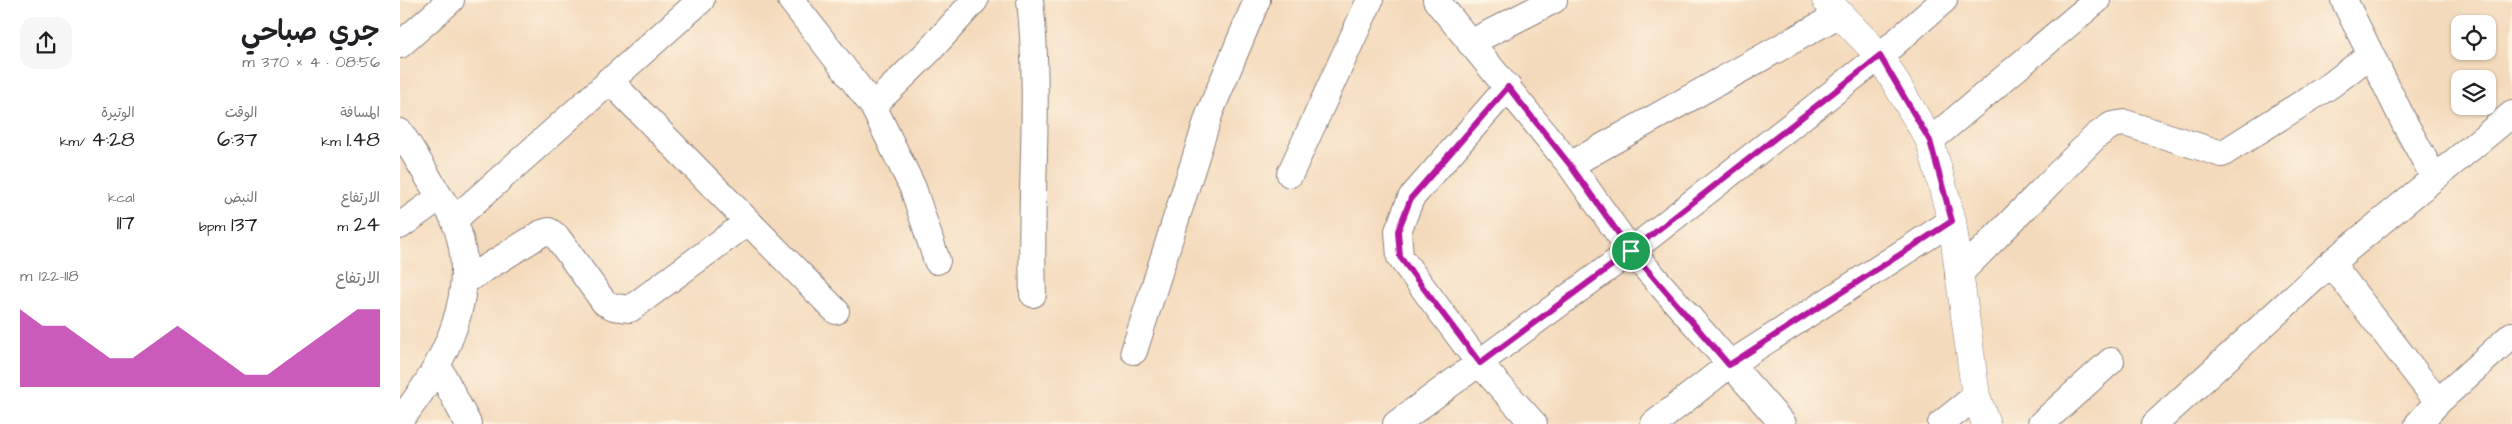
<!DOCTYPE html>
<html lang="ar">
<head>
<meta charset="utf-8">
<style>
	:root { --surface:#fff; --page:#f6f6f6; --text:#202124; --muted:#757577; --accent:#b5179e }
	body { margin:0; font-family:"Architects Daughter","Playpen Sans Arabic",sans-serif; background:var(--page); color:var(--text); direction:rtl; height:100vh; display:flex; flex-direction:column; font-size:19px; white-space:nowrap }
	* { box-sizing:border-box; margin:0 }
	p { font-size:16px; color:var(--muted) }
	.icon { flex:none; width:28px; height:28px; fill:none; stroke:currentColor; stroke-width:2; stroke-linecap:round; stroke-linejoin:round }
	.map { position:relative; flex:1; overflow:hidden; direction:ltr }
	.side { display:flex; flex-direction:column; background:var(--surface); width:400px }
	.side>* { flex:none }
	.fabs { position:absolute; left:2051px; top:15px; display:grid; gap:10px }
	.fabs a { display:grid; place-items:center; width:45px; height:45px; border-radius:10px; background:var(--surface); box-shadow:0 1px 4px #0004; font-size:25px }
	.pin { position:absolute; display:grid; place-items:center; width:42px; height:42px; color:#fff; margin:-21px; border:2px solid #fff; border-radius:50%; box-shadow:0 1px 5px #0007 }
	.round { display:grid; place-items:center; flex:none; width:52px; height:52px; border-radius:15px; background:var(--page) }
	.summary { display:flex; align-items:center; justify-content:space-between; height:85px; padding:0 20px }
	h1 { font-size:28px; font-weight:600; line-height:38px }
	.stats { display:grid; grid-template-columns:repeat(3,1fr); gap:8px; height:85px; padding:5px 20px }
	.stats div { display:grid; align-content:center }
	.stats b { font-size:21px; font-weight:600 }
	.stats small { font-size:14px; font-weight:400 }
	.stats p { font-size:14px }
	.chart { height:140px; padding:10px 20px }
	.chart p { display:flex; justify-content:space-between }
	.chart svg { width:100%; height:90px; margin-top:5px; fill:var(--accent); opacity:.7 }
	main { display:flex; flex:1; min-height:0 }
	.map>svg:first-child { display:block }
</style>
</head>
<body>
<main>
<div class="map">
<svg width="2112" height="424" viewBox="0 0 2112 424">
	<rect width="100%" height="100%" fill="#fcf5e5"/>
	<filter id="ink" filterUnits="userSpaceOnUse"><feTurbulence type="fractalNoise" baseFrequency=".02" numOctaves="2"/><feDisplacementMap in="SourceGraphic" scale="10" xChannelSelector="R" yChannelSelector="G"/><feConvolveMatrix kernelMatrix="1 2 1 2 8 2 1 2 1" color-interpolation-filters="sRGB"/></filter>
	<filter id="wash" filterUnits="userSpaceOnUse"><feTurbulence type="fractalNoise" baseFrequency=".0096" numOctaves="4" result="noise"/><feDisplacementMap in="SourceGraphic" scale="20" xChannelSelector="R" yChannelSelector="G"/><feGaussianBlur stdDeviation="1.12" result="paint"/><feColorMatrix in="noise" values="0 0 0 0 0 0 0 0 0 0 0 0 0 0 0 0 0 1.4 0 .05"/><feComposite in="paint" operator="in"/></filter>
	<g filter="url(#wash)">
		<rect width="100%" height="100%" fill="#f4dabc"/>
	</g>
	<g filter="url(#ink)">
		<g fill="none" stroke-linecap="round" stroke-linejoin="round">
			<!-- minor casing -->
			<g stroke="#8b7e7c" stroke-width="28">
				<path id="minor" d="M391,0L473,106L513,188L537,261
					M630,0C641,100 629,195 633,294
					M1036,0L1170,165L1231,251L1383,424
					M1944,0L2005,124L2034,177
					M1070,43L1154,0
					M0,45L51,0
					M209,80L436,311
					M1108,87L1011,198L998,231L1000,257L1079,363L1134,424
					M473,106L529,51L575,0
					M0,132C14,152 26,174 38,194C43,202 51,211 54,220C83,290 44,366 0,420
					M1530,141L1697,0
					M1170,165L1440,14
					M890,174L970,0
					M54,220L301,0
					M0,226L40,197
					M1931,263L2038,402
					M1558,275L1696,136L1712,125L1725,123L1822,154L1931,85L1970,55
					M65,281L142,233L149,231L157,237L204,302L214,307L230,309L348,222
					M734,351L810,112L857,0
					M38,366L68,424
					M996,424L1231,251L1480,56L1544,0
					M1254,424L1329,365L1552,221
					M1541,424L1576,396
					M1641,424L1711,361
					M1755,424L1931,263L2112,114
					M2018,424L2038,402L2112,335"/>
			</g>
			<!-- tertiary casing -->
			<g stroke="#8b7e7c" stroke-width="29">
				<path id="tertiary" d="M1426,0L1480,56L1530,141L1552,221L1576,396L1586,424"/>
			</g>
			<!-- minor -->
			<use href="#minor" stroke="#fff" stroke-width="26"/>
			<!-- tertiary -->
			<use href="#tertiary" stroke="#fff" stroke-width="28"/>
		</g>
	</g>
	<g fill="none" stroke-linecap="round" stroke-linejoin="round" filter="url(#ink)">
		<!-- route casing -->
		<g stroke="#fff" stroke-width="10">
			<path id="route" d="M1231,251L1080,363L1000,257L998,231L1011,198L1108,87L1170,165L1231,251L1329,365L1552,221L1530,141L1480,56L1231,251"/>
		</g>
		<!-- route -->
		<use href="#route" stroke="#b5179e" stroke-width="6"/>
	</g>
</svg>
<div class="fabs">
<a><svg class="icon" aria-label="locate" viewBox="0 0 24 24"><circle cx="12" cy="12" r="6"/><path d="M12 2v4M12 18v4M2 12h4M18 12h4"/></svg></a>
<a><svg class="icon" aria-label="layers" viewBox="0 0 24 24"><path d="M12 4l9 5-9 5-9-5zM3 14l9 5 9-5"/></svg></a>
</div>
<div class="pin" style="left:1231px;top:251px;background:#1e9e55"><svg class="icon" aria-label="arrive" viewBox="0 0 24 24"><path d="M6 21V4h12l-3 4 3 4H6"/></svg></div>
</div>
<section class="side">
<div class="summary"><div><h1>جري صباحي</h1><p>08:56 · 4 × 370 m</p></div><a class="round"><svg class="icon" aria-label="share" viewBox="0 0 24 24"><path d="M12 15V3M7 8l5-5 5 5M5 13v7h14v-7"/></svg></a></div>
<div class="stats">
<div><p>المسافة</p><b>1.48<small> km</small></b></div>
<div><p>الوقت</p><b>6:37</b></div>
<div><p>الوتيرة</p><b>4:28<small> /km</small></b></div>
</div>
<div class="stats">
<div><p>الارتفاع</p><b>24<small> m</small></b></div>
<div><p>النبض</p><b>137<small> bpm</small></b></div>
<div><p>kcal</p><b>117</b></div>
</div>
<div class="chart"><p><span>الارتفاع</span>118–122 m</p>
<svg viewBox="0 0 160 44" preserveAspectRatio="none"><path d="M0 44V6L10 14L20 14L30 22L40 30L50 30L60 22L70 14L80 22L90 30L100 38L110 38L120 30L130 22L140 14L150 6L160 6V44z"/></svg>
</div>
</section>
</main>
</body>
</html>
